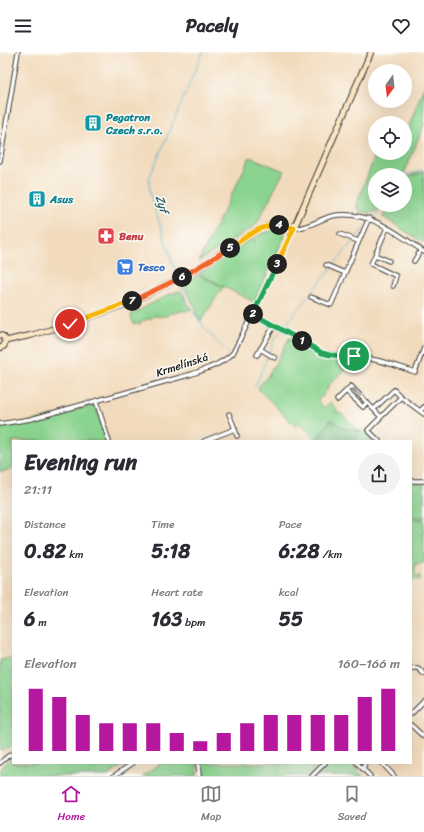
<!DOCTYPE html>
<html lang="en">
<head>
<meta charset="utf-8">
<style>
	:root { --surface:#fff; --page:#f2f2f3; --text:#2b2b33; --muted:#7c7c81; --line:#e1e1e2; --accent:#b5179e }
	body { margin:0; font-family:Sriracha,sans-serif; background:var(--page); color:var(--text); height:100vh; display:flex; flex-direction:column; font-size:15px; white-space:nowrap }
	* { box-sizing:border-box; margin:0 }
	p { font-size:13px; color:var(--muted) }
	.icon { flex:none; width:22px; height:22px; fill:none; stroke:currentColor; stroke-width:2; stroke-linecap:round; stroke-linejoin:round }
	.map { position:relative; flex:1; overflow:hidden }
	.details { position:absolute; left:12px; top:388px; width:400px; height:324px; display:flex; flex-direction:column; background:var(--surface); border-radius:0px; box-shadow:0 4px 16px #0002 }
	.details>* { flex:none }
	.needle { width:26px; rotate:195deg }
	.controls { position:absolute; left:368px; top:12px; display:grid; gap:8px }
	.controls a { display:grid; place-items:center; width:44px; height:44px; border-radius:50%; background:var(--surface); box-shadow:0 4px 16px #0002; font-size:20px }
	.pin { position:absolute; display:grid; place-items:center; width:34px; height:34px; color:#fff; margin:-17px; border:2px solid #fff; border-radius:50%; box-shadow:0 1px 4px #0007 }
	.km { position:absolute; width:20px; height:20px; margin:-10px; border-radius:50%; background:#222; color:#fff; font-size:11px; line-height:20px; text-align:center }
	.round { display:grid; place-items:center; flex:none; width:42px; height:42px; border-radius:21px; background:var(--page) }
	.headline { display:flex; align-items:center; justify-content:space-between; height:68px; padding:0 12px }
	h1 { font-size:22px; font-weight:700; line-height:30px }
	.metrics { display:grid; grid-template-columns:repeat(3,1fr); gap:6px; height:68px; padding:4px 12px }
	.metrics div { display:grid; align-content:center }
	.metrics b { font-size:20px; font-weight:700 }
	.metrics small { font-size:11px; font-weight:400 }
	.metrics p { font-size:11px }
	.chart { height:112px; padding:8px 12px }
	.chart p { display:flex; justify-content:space-between }
	.chart svg { width:100%; height:72px; margin-top:4px; stroke:var(--accent); stroke-width:6 }
	header { display:flex; justify-content:space-between; align-items:center; height:52px; padding:0 12px; background:var(--surface); font-size:18px; font-weight:700 }
	.tabs { display:flex; justify-content:space-around; align-items:center; height:56px; border-top:1px solid var(--line); background:var(--surface); font-size:11px; color:var(--muted) }
	.tabs a { display:grid; justify-items:center; gap:2px }
	.tabs .selected { color:var(--accent) }
	.map>svg:first-child { display:block }
</style>
</head>
<body>
<header><svg class="icon" aria-label="menu" viewBox="0 0 24 24"><path d="M4 6h16M4 12h16M4 18h16"/></svg>Pacely<svg class="icon" aria-label="heart" viewBox="0 0 24 24"><path d="M12 20l-8-8c-3-5 5-10 8-4 3-6 11-1 8 4z"/></svg></header>
<div class="map">
<svg width="424" height="724" viewBox="0 0 424 724">
	<rect width="100%" height="100%" fill="#fdfcf7"/>
	<filter id="ink" filterUnits="userSpaceOnUse"><feTurbulence type="fractalNoise" baseFrequency=".025" numOctaves="2"/><feDisplacementMap in="SourceGraphic" scale="8" xChannelSelector="R" yChannelSelector="G"/><feConvolveMatrix kernelMatrix="1 2 1 2 8 2 1 2 1" color-interpolation-filters="sRGB"/></filter>
	<filter id="wash" filterUnits="userSpaceOnUse"><feTurbulence type="fractalNoise" baseFrequency=".012" numOctaves="4" result="noise"/><feDisplacementMap in="SourceGraphic" scale="16" xChannelSelector="R" yChannelSelector="G"/><feGaussianBlur stdDeviation="0.9" result="paint"/><feColorMatrix in="noise" values="0 0 0 0 0 0 0 0 0 0 0 0 0 0 0 0 0 1.4 0 .05"/><feComposite in="paint" operator="in"/></filter>
	<g filter="url(#wash)">
		<rect width="100%" height="100%" fill="#f2dbbd"/>
		<!-- green -->
		<path fill="#8bd490" stroke="#547856" d="M424,34V73L406,117L403,123H375V153H384C376,161 366,164 357,157V151L376,101H380L396,107L399,101H405V85Z
			M250,105L284,119L256,173L199,209Z
			M424,120V191L383,165L389,153H405V127L407,125Z
			M276,177L283,179L285,184L254,250L199,222L247,189L252,187L255,191L253,187L263,181Z
			M198,223L223,235L201,269L195,261L197,258L183,233Z
			M180,239L191,257L185,259H180L177,261L176,259L173,262L171,260L166,265L164,263L162,265L160,264H154L151,267L149,266L144,269V268L141,270L140,272H134L131,265L132,262L170,242Z
			M290,285L303,294L326,306L348,307L347,315L327,335L328,337L323,342L324,343L318,349L324,356L330,350L337,357L336,361H341L357,378L343,376L331,368L316,388L301,371L295,374L259,338V334L268,324Z
			M91,354L96,355L107,389H13V417L0,420V375L30,370Z
			M366,378L376,389H355L360,379L363,380Z
			M411,431H424V511L415,512V524H420V528L411,527V467H422L421,465H411Z
			M13,606V694L0,699V608Z
			M13,705V711H130L127,714H123L107,724H0C0,715 6,710 13,705Z
			M162,711H197V724H142Z
			M202,711H320L307,724H203Z
			M330,711H350L363,724H317Z"/>
		<!-- forest -->
		<path fill="#70b67a" stroke="#46694b" d="M331,367L343,376L360,379L355,389H316V388Z"/>
		<g fill="none" stroke-linecap="round" stroke-linejoin="round">
			<!-- stream -->
			<path stroke="#4ab1c9" stroke-width="1" d="M405,125L406,123L424,118
				M371,166L388,153
				M355,187L363,177
				M177,224L150,142L149,127L203,0
				M179,229L187,250L205,277L228,301
				M282,277L353,189
				M255,335L275,286L280,280"/>
		</g>
	</g>
	<g filter="url(#ink)">
		<g fill="none" stroke-linecap="round" stroke-linejoin="round">
			<!-- minor casing -->
			<g stroke="#3c3934" stroke-width="5.5">
				<path id="minor" d="M0,109L18,0
					M387,176L371,212L396,224L393,234
					M340,182L358,189
					M375,203L389,209
					M414,209L421,198
					M326,213L345,221L369,166
					M311,245L331,253L345,221
					M253,262L322,301C333,304 343,303 353,304C374,306 395,313 415,320L424,296
					M260,297L275,306
					M257,303L274,274
					M346,339L363,355L367,350
					M337,348L351,334L381,365
					M96,349L109,389
					M424,355L420,359L424,362
					M374,357L394,338L401,345L420,359
					M0,372L31,367L192,322C206,317 222,312 233,301L269,229L294,176C307,177 320,167 332,164C367,157 397,181 424,200
					M235,377L237,384
					M204,389L235,377L229,362
					M379,389L368,378L401,345
					M411,429H424
					M411,616H418L424,622
					M411,662L424,649
					M411,673L424,685
					M0,711L8,704L13,701
					M198,711L199,724
					M357,711L370,724
					M382,711L394,724
					M363,717L365,711
					M114,724L133,711
					M312,724L325,711"/>
			</g>
			<!-- secondary casing -->
			<g stroke="#3c3934" stroke-width="7">
				<path id="secondary" d="M0,283L4,285L5,289
					M5,289L32,283L70,272L132,250L193,219L254,180L267,174L277,173L294,176L371,0
					M0,296L4,294L5,289"/>
			</g>
			<!-- minor -->
			<use href="#minor" stroke="#fff" stroke-width="3.5"/>
			<!-- secondary -->
			<use href="#secondary" stroke="#fbe6c4" stroke-width="5"/>
		</g>
		<!-- one-way arrows -->
		<defs><path id="oneway-solid" d="M-6-.8H1V-3.2L6.5 0L1 3.2V.8H-6Z"/></defs>
		<use fill="#999" href="#oneway-solid" transform="translate(357 340) rotate(-135)"/>
	</g>
	<g fill="none" stroke-linecap="round" stroke-linejoin="round" filter="url(#ink)">
		<!-- split-1 casing -->
		<g stroke="#fff" stroke-width="8">
			<path id="split-1" d="M302,289L322,301L330,303L354,304"/>
		</g>
		<!-- split-2 casing -->
		<g stroke="#fff" stroke-width="8">
			<path id="split-2" d="M253,262L302,289"/>
		</g>
		<!-- split-3 casing -->
		<g stroke="#fff" stroke-width="8">
			<path id="split-3" d="M253,262L277,212"/>
		</g>
		<!-- split-4 casing -->
		<g stroke="#fff" stroke-width="8">
			<path id="split-4" d="M277,212L294,176L279,173"/>
		</g>
		<!-- split-5 casing -->
		<g stroke="#fff" stroke-width="8">
			<path id="split-5" d="M230,196C245,186 260,172 279,173"/>
		</g>
		<!-- split-6 casing -->
		<g stroke="#fff" stroke-width="8">
			<path id="split-6" d="M182,225L230,196"/>
		</g>
		<!-- split-7 casing -->
		<g stroke="#fff" stroke-width="8">
			<path id="split-7" d="M132,249L182,225"/>
		</g>
		<!-- split-8 casing -->
		<g stroke="#fff" stroke-width="8">
			<path id="split-8" d="M70,272L132,249"/>
		</g>
		<!-- split-1 -->
		<use href="#split-1" stroke="#22a559" stroke-width="5"/>
		<!-- split-2 -->
		<use href="#split-2" stroke="#22a559" stroke-width="5"/>
		<!-- split-3 -->
		<use href="#split-3" stroke="#22a559" stroke-width="5"/>
		<!-- split-4 -->
		<use href="#split-4" stroke="#f5b400" stroke-width="5"/>
		<!-- split-5 -->
		<use href="#split-5" stroke="#f5b400" stroke-width="5"/>
		<!-- split-6 -->
		<use href="#split-6" stroke="#f0652b" stroke-width="5"/>
		<!-- split-7 -->
		<use href="#split-7" stroke="#f0652b" stroke-width="5"/>
		<!-- split-8 -->
		<use href="#split-8" stroke="#f5b400" stroke-width="5"/>
	</g>
	<!-- icons -->
	<defs>
		<g id="building-square" transform="scale(0.9)"><rect x="-9" y="-9" width="18" height="18" rx="4" fill="#0f9aa8" stroke="#fdfcf7"/><path d="M-4-6H4V6H1V3H-1V6H-4ZM-2.5-4.3h1.7v1.8h-1.7ZM.8-4.3h1.7v1.8H.8ZM-2.5-1h1.7V.8h-1.7ZM.8-1h1.7V.8H.8Z" fill="#fff"/></g>
		<g id="pharmacy-square" transform="scale(0.9)"><rect x="-9" y="-9" width="18" height="18" rx="4" fill="#e0444e" stroke="#fdfcf7"/><path d="M-2-6h4v4h4v4h-4v4h-4v-4h-4v-4h4Z" fill="#fff"/></g>
		<g id="supermarket-square" transform="scale(0.9)"><rect x="-9" y="-9" width="18" height="18" rx="4" fill="#3f7fe0" stroke="#fdfcf7"/><path d="M-6-5.5h2.5l.6 2H6L4.5 2H-2.5L-4.4-4H-6ZM-1.5 3.2a1.3 1.3 0 1 0 .1 0ZM3 3.2a1.3 1.3 0 1 0 .1 0Z" fill="#fff"/></g>
	</defs>
	<g fill-rule="evenodd">
		<use href="#building-square" x="93" y="71"/>
		<use href="#building-square" x="37" y="147"/>
		<use href="#pharmacy-square" x="106" y="184"/>
		<use href="#supermarket-square" x="125" y="215"/>
	</g>
	<g text-anchor="middle" dominant-baseline="central" stroke-width="3" stroke-linejoin="round" paint-order="stroke">
		<!-- culture labels -->
		<g font-size="11" font-weight="bold" fill="#0d838f" stroke="#fdfcf7" text-anchor="start">
			<text x="106" y="65">Pegatron<tspan x="106" dy="13">Czech s.r.o.</tspan></text>
			<text x="50" y="147">Asus</text>
		</g>
		<!-- health labels -->
		<g font-size="11" font-weight="bold" fill="#be3a42" stroke="#fdfcf7" text-anchor="start">
			<text x="119" y="184">Benu</text>
		</g>
		<!-- shop labels -->
		<g font-size="11" font-weight="bold" fill="#366cbe" stroke="#fdfcf7" text-anchor="start">
			<text x="138" y="215">Tesco</text>
		</g>
		<!-- street labels -->
		<g font-size="11" fill="#1c1c1c" stroke="#fdfcf7">
			<text transform="translate(182 313) rotate(-18)">Krmelínská</text>
		</g>
		<!-- water labels -->
		<g font-size="12" font-style="italic" fill="#315f6a" stroke="#fdfcf7">
			<text transform="translate(162 152) rotate(72)">Zyf</text>
		</g>
	</g>
</svg>
<div class="controls">
<a><svg class="needle" viewBox="-14 -14 28 28"><path d="M0-13l5 13h-10z" fill="#e53935"/><path d="M0 13l5-13h-10z" fill="#7c7c81"/></svg></a>
<a><svg class="icon" aria-label="locate" viewBox="0 0 24 24"><circle cx="12" cy="12" r="6"/><path d="M12 2v4M12 18v4M2 12h4M18 12h4"/></svg></a>
<a><svg class="icon" aria-label="layers" viewBox="0 0 24 24"><path d="M12 4l9 5-9 5-9-5zM3 14l9 5 9-5"/></svg></a>
</div>
<div class="pin" style="left:354px;top:304px;background:#1e9e55"><svg class="icon" aria-label="arrive" viewBox="0 0 24 24"><path d="M6 21V4h12l-3 4 3 4H6"/></svg></div>
<div class="pin" style="left:70px;top:272px;background:#d93025"><svg class="icon" aria-label="check" viewBox="0 0 24 24"><path d="M5 12l5 5 9-10"/></svg></div>
<b class="km" style="left:302px;top:289px">1</b>
<b class="km" style="left:253px;top:262px">2</b>
<b class="km" style="left:277px;top:212px">3</b>
<b class="km" style="left:279px;top:173px">4</b>
<b class="km" style="left:230px;top:196px">5</b>
<b class="km" style="left:182px;top:225px">6</b>
<b class="km" style="left:132px;top:249px">7</b>
<section class="details">
<div class="headline"><div><h1>Evening run</h1><p>21:11</p></div><a class="round"><svg class="icon" aria-label="share" viewBox="0 0 24 24"><path d="M12 15V3M7 8l5-5 5 5M5 13v7h14v-7"/></svg></a></div>
<div class="metrics">
<div><p>Distance</p><b>0.82<small> km</small></b></div>
<div><p>Time</p><b>5:18</b></div>
<div><p>Pace</p><b>6:28<small> /km</small></b></div>
</div>
<div class="metrics">
<div><p>Elevation</p><b>6<small> m</small></b></div>
<div><p>Heart rate</p><b>163<small> bpm</small></b></div>
<div><p>kcal</p><b>55</b></div>
</div>
<div class="chart"><p><span>Elevation</span>160–166 m</p>
<svg viewBox="0 0 160 44" preserveAspectRatio="none"><path d="M5 44V6M15 44V11M25 44V22M35 44V27M45 44V27M55 44V27M65 44V33M75 44V38M85 44V33M95 44V27M105 44V22M115 44V22M125 44V22M135 44V22M145 44V11M155 44V6"/></svg>
</div>
</section>
</div>
<nav class="tabs">
<a class="selected"><svg class="icon" aria-label="home" viewBox="0 0 24 24"><path d="M3 11l9-7 9 7M6 9v11h12V9"/></svg>Home</a>
<a><svg class="icon" aria-label="map" viewBox="0 0 24 24"><path d="M3 6l6-2 6 2 6-2v14l-6 2-6-2-6 2zM9 4v14M15 6v14"/></svg>Map</a>
<a><svg class="icon" aria-label="saved" viewBox="0 0 24 24"><path d="M7 4h10v16l-5-4-5 4z"/></svg>Saved</a>
</nav>
</body>
</html>
